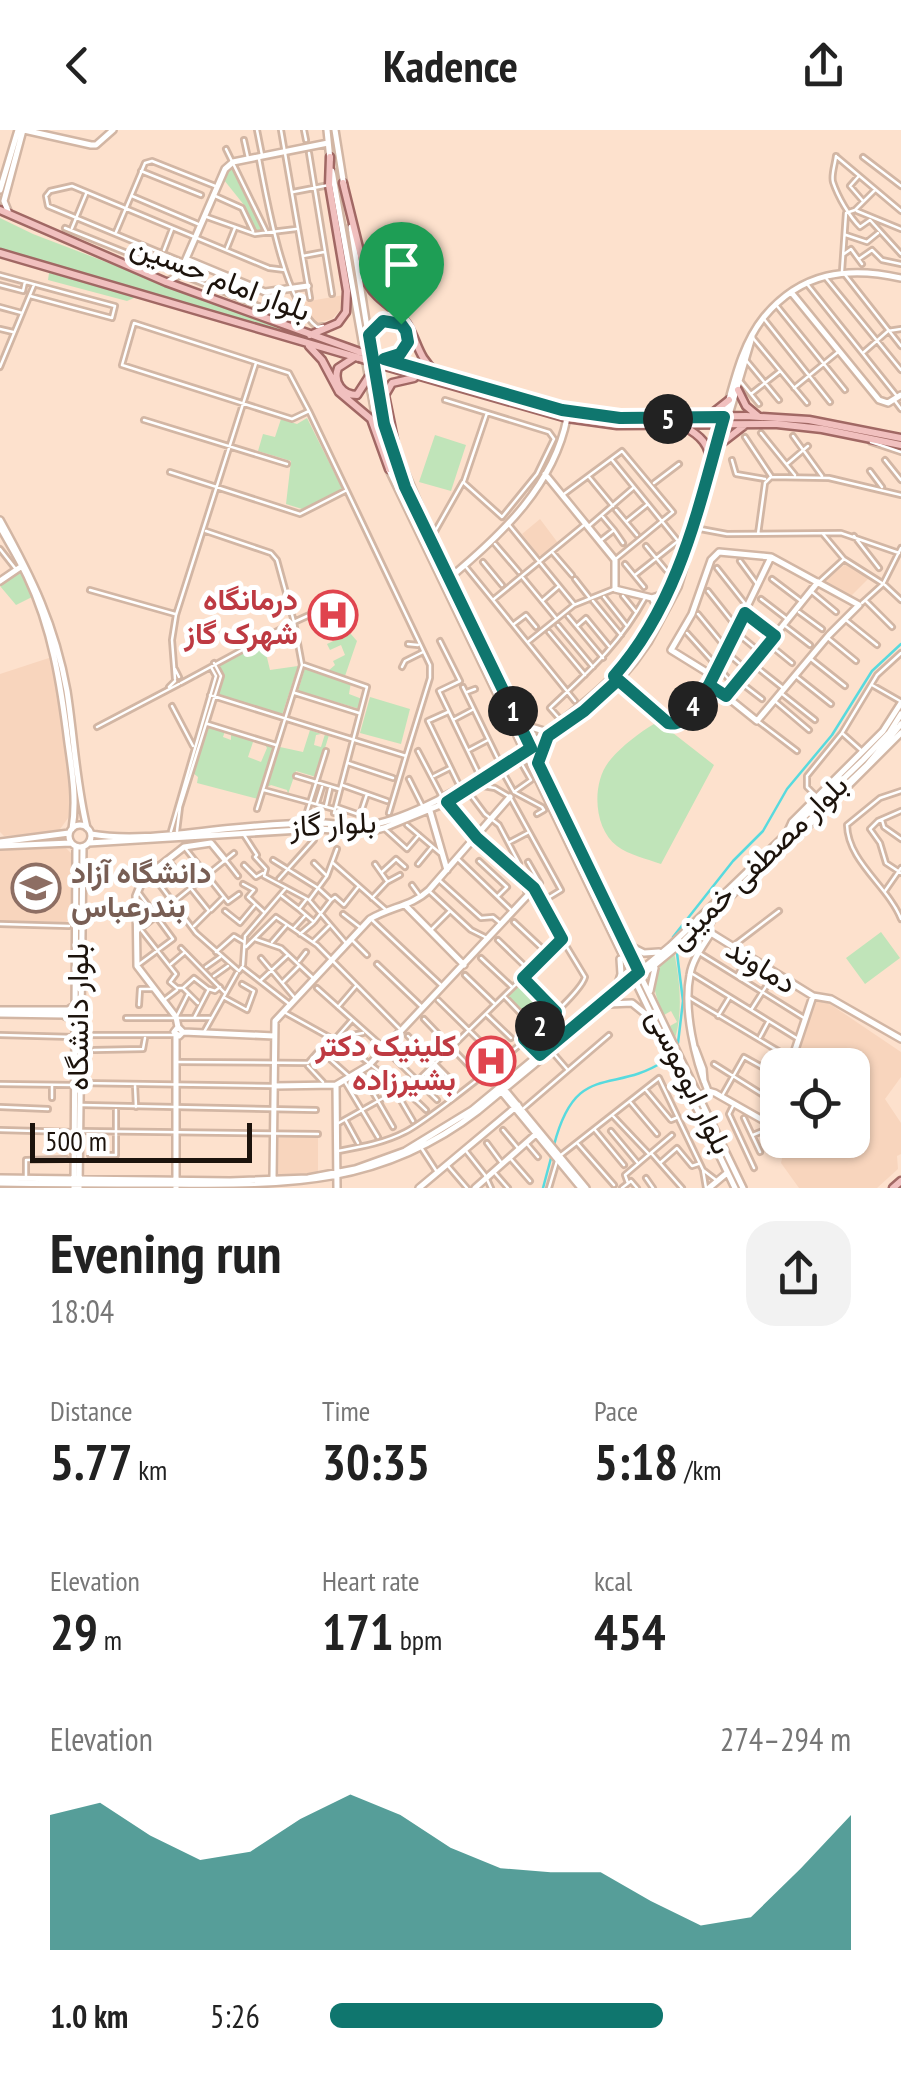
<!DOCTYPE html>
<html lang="en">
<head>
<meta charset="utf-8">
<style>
	:root { --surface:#fff; --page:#f2f2f2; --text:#222; --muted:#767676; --accent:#0f766e }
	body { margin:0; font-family:"PT Sans Narrow",Vazirmatn,sans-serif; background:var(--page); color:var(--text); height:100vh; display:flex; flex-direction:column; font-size:38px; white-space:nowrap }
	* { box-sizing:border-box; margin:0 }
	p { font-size:32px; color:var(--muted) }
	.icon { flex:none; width:55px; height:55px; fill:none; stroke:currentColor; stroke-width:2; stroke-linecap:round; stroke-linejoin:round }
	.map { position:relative; height:1058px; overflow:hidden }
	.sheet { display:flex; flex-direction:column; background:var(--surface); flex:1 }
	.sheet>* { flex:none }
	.tools { position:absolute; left:760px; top:918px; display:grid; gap:20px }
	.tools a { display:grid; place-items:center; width:110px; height:110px; border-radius:20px; background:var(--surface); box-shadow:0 2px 8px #0004; font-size:50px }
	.scale { position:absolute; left:30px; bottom:25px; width:222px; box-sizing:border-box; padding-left:10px; border:5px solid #1c130c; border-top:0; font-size:28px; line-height:35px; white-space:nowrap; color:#1c130c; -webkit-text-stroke:8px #fff; paint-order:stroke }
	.pin { position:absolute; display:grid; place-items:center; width:85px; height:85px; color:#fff; margin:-102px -42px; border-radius:50% 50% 50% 0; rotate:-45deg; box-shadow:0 0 10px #0007 }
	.pin .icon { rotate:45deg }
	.km { position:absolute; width:50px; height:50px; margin:-25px; border-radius:50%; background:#222; color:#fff; font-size:28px; line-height:50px; text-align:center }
	.round { display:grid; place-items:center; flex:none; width:105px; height:105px; border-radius:30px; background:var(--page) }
	.summary { display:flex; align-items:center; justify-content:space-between; height:170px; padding:0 50px }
	h1 { font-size:55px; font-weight:800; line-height:75px }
	.metrics { display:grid; grid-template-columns:repeat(3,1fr); gap:15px; height:170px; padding:10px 50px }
	.metrics div { display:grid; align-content:center }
	.metrics b { font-size:50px; font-weight:800 }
	.metrics small { font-size:28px; font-weight:400 }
	.metrics p { font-size:28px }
	.chart { height:280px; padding:20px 50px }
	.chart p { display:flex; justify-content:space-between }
	.chart svg { width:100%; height:180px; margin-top:10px; fill:var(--accent); opacity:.7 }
	ul { padding:0 50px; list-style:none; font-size:32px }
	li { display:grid; grid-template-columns:160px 120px 1fr; align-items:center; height:75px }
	li i { height:25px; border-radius:12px; background:var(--accent) }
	header { display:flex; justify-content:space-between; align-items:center; height:130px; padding:0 50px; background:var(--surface); font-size:45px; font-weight:800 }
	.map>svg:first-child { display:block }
</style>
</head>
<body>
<header><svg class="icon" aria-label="back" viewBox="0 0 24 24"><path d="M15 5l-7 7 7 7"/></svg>Kadence<svg class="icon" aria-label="share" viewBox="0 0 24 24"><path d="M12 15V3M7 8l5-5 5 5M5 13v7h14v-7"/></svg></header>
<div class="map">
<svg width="901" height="1058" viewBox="0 0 901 1058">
	<rect width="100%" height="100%" fill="#fde1cd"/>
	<!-- built -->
	<path fill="#f8d5bd" d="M344,165L343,177L332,189L314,194L304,172Z
		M540,389L558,413L544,425H538L522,404Z
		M847,433L870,447L851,466L824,451Z
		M52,527L67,619L71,684L58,702L4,706L0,702V544Z
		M58,715L64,716L71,723L72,786L66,792L0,791V719Z
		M818,866L901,922V947L885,969L901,993V1024L897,1026L898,1039L877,1058H799L781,1033L786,1010H852V935H824L817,925L796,928Z
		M318,1007V1043L276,1046V1008Z"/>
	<!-- green -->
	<path fill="#c0e4b9" d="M234,35L265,102L255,103L244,75L224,50L223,44Z
		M0,88L33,104L307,209L0,120Z
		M49,143H50L136,167L127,171L48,150Z
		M307,288L343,360L302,379L286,374L291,331L258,321L263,304L275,307L281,289L297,294Z
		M435,305L466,315L451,361L419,352Z
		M21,441L34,466L16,475L0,456Z
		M350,503L357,511L345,546L328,541L335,535L333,531L345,525L341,515L330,520L327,514Z
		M263,511L270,540L298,536L282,585L218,565L224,546L218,535Z
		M305,538L351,552L349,564L362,569L360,579L298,561Z
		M370,567L410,579L401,614L360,603Z
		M654,594L664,596L714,635L661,734C647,729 629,725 617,716C593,698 591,651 611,629C622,616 640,602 654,594Z
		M209,597L225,601L223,607L231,610V603L258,611L253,612L248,627L261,632L267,618L265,615L274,617L258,669L197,653L198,647L193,643Z
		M310,600L321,604L316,605L314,615L321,617L325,604L329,605L316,647L296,641L288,664L287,660L271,655L267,657L280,617L303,622Z
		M881,802L900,828L865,854L846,828Z
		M674,822C680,850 683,882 675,908L670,896L677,892L671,881L664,885C651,857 648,843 674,822Z
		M523,852L552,884L536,896L507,867Z"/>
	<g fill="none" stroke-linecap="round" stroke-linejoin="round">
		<!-- stream -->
		<path stroke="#58dade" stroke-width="2.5" d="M673,807L733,731L763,701L787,659L832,605L872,541L901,514
			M677,823L683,871L678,913
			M554,1015C576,930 613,965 664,931
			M543,1058L551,1028"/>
		<!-- street casing -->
		<g stroke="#d2b6a4" stroke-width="8">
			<path id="street" d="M257,0L262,25
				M281,0L310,168
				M304,0L306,10
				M244,10L248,28
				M226,19L266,101
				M309,23L332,164
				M836,26C835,35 831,45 833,52C838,67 849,86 860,97L870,90L901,124
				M837,27L901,81
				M863,27L901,56
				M259,29C267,70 284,172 317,197L323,196
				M141,41L201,65
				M858,47L850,56L863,71
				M875,60L855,80L846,83L842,141L901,216
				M293,62L329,55
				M213,65L242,78L253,101
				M132,66L198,94
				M857,81L901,99
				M207,87L255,104L296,99
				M65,98L274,182
				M72,98L86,64
				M116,102L145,33L152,31L215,56
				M846,105L867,112L878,103
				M227,118L235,98
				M164,120L172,99
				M844,124L851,119L862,134
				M303,126L324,122
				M859,129L872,120L882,130L901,134
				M183,132L48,76L46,66L50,61L72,56L269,138L285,140
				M0,145L115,176L112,188L30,166
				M825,147L901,240
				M807,154L896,265
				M0,155L23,161L25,152
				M777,176L845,260
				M0,177L22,183
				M764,189L830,272
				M0,199L13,202
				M753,208L807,273
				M864,222L888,201L901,199
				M746,230L779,270
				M0,237L34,155
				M741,252L759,274
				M794,258L838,222
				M751,264L779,242
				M895,271L901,279
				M309,281L292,289L122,235L134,193L289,243L309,281L430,535V548L406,626
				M144,290L287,334
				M761,303L795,345
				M793,306L822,346
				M745,307L771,346
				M871,312L901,322
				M612,330L678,411L635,445
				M732,330L736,344L765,349
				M885,330L901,350
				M787,334L808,316
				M870,341L882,357
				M170,342L300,384L345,361
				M589,347L613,376
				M464,351L487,283
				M654,353L679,334
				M564,364L622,321L673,382L617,428
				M616,380L637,405
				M603,387L614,400
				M627,391L648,374
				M509,395L574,474
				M590,395L633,358
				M695,398L727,404L841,403L899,423
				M206,401L271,423L277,430L294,492L327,477
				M758,404L765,353L771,347L829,348L901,365
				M823,404L844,429L885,455L901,470
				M433,405L463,352L502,387L537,344L554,309L549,302L445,270
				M854,406L879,438
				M600,411L614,400L623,413
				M495,414L519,442
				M646,416L666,440
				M0,419L15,438
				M553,423L572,445
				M740,431L757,454
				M483,432L502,455
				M625,434L644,457
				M466,437L575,571
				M717,438L747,476
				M523,448L556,488
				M575,449L589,467
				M772,449L801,471
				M819,452L843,430
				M90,460L175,484
				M708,461L735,495
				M812,462L836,482
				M623,466L636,482
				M604,467L627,496
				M494,469L584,395
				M761,469L787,489
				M542,471L558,457
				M593,471L621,505
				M866,471L892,497
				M862,473L883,454L901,418
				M799,482L822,499
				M698,484L726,518
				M746,484L771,504
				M568,486L603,528
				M846,490L877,515
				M514,494L526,485L536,497
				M558,495L593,537
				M578,495L586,488L609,516
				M784,495L810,515
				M549,502L585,545
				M687,503L733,554
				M743,508L761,523
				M828,508L856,531
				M440,511L460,551L439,561L479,644
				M528,512L574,475L614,459
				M408,514L418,515
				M770,515L792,533
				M732,527L746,539
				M811,529L845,556
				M304,535L367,557L334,683
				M754,535L783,558
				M402,537L405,531L423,522
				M175,539L179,547
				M797,547L831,574
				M175,549L172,510L176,485L256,233
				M740,552L762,569
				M181,553L294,492L302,535L257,679
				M872,555L900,571
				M169,557L175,551
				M463,557L497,627
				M467,562L475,559
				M295,563L359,583
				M781,563L815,590
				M210,565L406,626L389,683
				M776,572L809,600
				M172,576L193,616
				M448,582L428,591L459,655
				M558,587L550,578C589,541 619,515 645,468
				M453,590L472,580
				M759,592L797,621
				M208,594L276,615
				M97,597L179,554
				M842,603L862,621
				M469,620L488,610
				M418,621L442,667
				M348,633L393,648
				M296,646L339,659
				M434,646L450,638
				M505,646L514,662L542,677L544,680L537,684
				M409,649L422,675
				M342,655L387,671
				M483,656L495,658L510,667L561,760L543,771
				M264,660L334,679
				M901,661L880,668L847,695C848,732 888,756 901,789
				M514,662L531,650L523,636
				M815,665L807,657V646L842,603L877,545L901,523
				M473,668L485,684L499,695L519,733
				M317,673L322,657
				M448,673L477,708L520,745L527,759
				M326,676L330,659
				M337,677L360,685L367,664
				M901,681L878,691L870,699L880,713L886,733L901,743
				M307,682L326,621
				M882,690L884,697L901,709
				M407,695L440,723
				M385,699L407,719L419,705
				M171,701L216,546L211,537
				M177,701L180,677L221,546L214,533
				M244,705L257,725L255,727L266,739L264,746L309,770L346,813
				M510,712L529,702
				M185,718L228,772L239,764
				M168,730L209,781L194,796
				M273,730L318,758L331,770L335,767L344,775L359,756
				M459,730L511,780
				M479,731L507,757L498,766
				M227,732L238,746
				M528,732L540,753
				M314,733L326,745
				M333,733L385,779
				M375,734L387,751
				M418,734L432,717
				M244,735L256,747L263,743
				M382,742L396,729L405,737
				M151,743L196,803L239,841L242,837L288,873
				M279,749L314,710L316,700
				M439,750L481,788L493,787L499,792
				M243,754L254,760L248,767L264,782
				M412,755L420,766
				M531,756L535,761L530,766L526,761Z
				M885,761L901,738
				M430,762L471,800L485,807
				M282,766L299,779L306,770
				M372,768L387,752L400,745
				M310,769L327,746L337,719
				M299,779L314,792L331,770
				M211,780L223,768
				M225,781L240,793L255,775
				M343,784L361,798
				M371,789L442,856
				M514,792L546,822
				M0,794L69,796
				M294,798L305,786
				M431,800L450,781
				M138,801L234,723
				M142,801L176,844L170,852L177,858H183L198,873
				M300,804L313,793
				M255,809L281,818L313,848
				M352,810L367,825
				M498,810L529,840
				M272,812L286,796
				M313,812L329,796
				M733,816L779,781
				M246,817L276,787L317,815L400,899
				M181,818L225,863
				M216,822L234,806L244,812
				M701,824L804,888
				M261,828L294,867
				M481,828L512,857
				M299,831L306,822
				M171,834L184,823
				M377,834L423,878
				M138,835L173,809L139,763
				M243,835L245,806L286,758
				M206,837L220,827
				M691,843L798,909
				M465,845L494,873
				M214,846L228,836
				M737,846L748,829
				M524,849L555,882
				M261,850L288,825
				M283,852L299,836
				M183,858L194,848L208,859
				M317,858L383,917
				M504,866L527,890
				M225,868L247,880L254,861L242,854
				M690,868L790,928
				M164,870L177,860
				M438,870L494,925
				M139,875L140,859H153
				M338,877L356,856
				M751,880L774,844
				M284,882L329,907
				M487,885L511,908
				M177,886L188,864
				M718,886L729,868
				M126,888H194L209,859L215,861L220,857
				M194,888H210
				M424,889L473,940
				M204,902L237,843
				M0,905L74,907
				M83,905H175
				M408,906L454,953
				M341,907L363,903
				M760,907L768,892
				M340,908C367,936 400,953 426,980
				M525,910L537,923
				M94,920L143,919L145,908
				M321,921L349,946
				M389,923L437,970
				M554,924L567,939
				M178,932L308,933L330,908H336L351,891
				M714,934L771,970
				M308,936L323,952
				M363,945L393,997
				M345,952L378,1007
				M80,953L272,956
				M0,954L73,955
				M135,955L136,977
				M52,956V968
				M645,959L671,990L676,988
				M396,962L413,991
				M722,966L744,927L778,946
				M630,972L657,1004
				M82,975L316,980
				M733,976L729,984L754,1038
				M0,977L48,979
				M524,978L609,905
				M612,985L648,1023
				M744,988L760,1022
				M346,991L358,1013
				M337,994L396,961L411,957L562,809L535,761
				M0,1000L73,1002
				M503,1000L518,1018
				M595,1000L624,1035
				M82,1001L318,1004
				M611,1001L637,1032
				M753,1005L765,1000
				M487,1013L501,1032
				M527,1014L538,1027
				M578,1014L614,1055
				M422,1019L437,1042
				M338,1021C360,1017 384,1013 405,1002C433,988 579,872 585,847L562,809
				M466,1021L485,1045L491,1058
				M651,1023L682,1058
				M90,1025H116V980
				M561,1025L659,948L703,1040L706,1058
				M510,1028L530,1051
				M660,1033L677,1018L692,1036L698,1034
				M448,1036L467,1058
				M703,1040L716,1050
				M494,1042L508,1058
				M646,1048L653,1058
				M26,1049V1030L66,1029
				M628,1053L625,1045L672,1005
				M549,1058L557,1031
				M622,1058L631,1051L637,1058"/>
		</g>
		<!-- secondary casing -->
		<g stroke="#d2b6a4" stroke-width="10">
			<path id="secondary" d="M24,0L91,15H96L113,0
				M327,0L330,30
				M335,0L344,56
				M332,41L378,301
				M0,60L18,0
				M8,81L4,71L23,0
				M351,97L374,241L396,331
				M186,129L265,162L308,156
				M167,152L179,145L225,39L233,32L328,13
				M791,162L879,270L888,273L901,265
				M400,330L425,389
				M389,340L735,1058
				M400,341L412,373L743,1058
				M545,344L615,430V459L652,468
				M422,389L514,574L517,586
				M0,390C32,448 55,494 67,561C74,606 76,653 87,698
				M0,397C9,413 19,429 27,446C52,498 61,556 68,613C72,641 77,670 72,699
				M452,446C502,404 554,355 567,288
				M0,451L22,436
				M660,482L652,468L668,463
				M713,546L671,520L692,484L711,430L719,422L771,427L859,475L829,505L757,591L726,566
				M618,550L668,593L679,592L709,555L771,427
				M709,555L726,566L818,452
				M521,594L544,601
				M538,630L547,608
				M430,681L447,740
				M69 706a11 11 0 1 1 22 0a11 11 0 1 1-22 0Z
				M788,701L792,692L883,601L901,573
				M91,704C136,712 189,702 234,698C264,695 295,693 325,693C340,694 356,698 370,695C443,683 602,573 643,512C688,445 703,360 725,284C734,252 742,214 764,187C801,142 848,136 901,148
				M800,704L901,603
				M0,712L69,703
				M89,713L317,699L369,702L384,698L450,671L584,581L618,551L634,532L649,511L678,457L752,207
				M0,716L71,713
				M405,775L464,835
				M711,803L813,866L831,869L901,909
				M711,803L707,798L715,785
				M687,808L711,803
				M628,815L644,823L659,822
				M617,857L621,844L620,829
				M650,861L655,838
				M609,874L632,873L648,886
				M0,880H68L74,876
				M0,884L63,885L75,891
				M178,897L176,887L137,836L136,766L143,749L184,717L211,713L225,730
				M178,897L183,902L179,906L174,902Z
				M183,902L274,906
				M695,918L703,939L704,951
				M790,935L813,866
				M274,956L336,955
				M500,960L581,1058
				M505,960L586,1058
				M708,961C695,930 683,879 690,845C692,830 703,816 711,803
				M698,967L708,961L715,963L766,992L773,986L778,971
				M0,1048L230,1051L308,1048L355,1039L405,1021L472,980L670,816L863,630L889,603L901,584
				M273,1048L275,891L370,789C390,777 412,776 429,760L510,667
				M0,1053C57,1054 113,1054 170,1054C287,1055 381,1056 478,981L685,810L867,635L901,594
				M74,1058L76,717
				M79,1058L83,717
				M176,1058V905
				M337,1058L336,955L368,936L528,765
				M419,1058L518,975
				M475,1058L536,1004
				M709,1058L727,1043"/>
		</g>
		<!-- primary casing -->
		<g stroke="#a16864" stroke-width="11">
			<path id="primary" d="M343,53L368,154C378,172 397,178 407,194C418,212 418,228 436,242
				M0,80L166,152L360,222
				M0,123L359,228
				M310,205L338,193L346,182L347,161L329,55L330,27
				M369,205C386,180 416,191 404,220L385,229
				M309,216L322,230L339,262L371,289L389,339
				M376,226L562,280L619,288L746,286L809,290L901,308
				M355,227L338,238C333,252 342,265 357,265L368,248
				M378,234L567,288L617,295L777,294L822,299L901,315
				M738,260L746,276L758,286
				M710,285L729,270
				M683,296C700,305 711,315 710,335
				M723,312L745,295
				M401,344L385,265L392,253L414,248
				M893,1058L901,1051"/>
		</g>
		<!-- street -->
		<use href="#street" stroke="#fff" stroke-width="2.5"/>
		<!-- secondary -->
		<use href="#secondary" stroke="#fff" stroke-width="5"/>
		<!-- primary -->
		<use href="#primary" stroke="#f1c0bf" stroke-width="6"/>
		<!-- primary-bridge casing -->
		<g stroke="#a16864" stroke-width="11" stroke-linecap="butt">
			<path id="primary-bridge" d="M360,222L376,226
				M359,228L378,234"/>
		</g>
		<!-- primary-bridge -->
		<use href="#primary-bridge" stroke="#f1c0bf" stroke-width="6"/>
	</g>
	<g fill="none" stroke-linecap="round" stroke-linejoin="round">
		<!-- route casing -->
		<g stroke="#fff" stroke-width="20">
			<path id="route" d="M401,194L383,191L369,205L384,294L405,357L531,618L447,672L477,708L534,758L562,809L523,848L556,882L524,909L540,925L639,842L538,633L548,606L584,581L618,550L668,593L678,592L709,555L726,566L775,506L745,483L709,555L681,590C677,594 674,594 668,593L614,546C679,473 698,379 724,287L620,288L562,280L384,229L400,224L408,212L406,201L401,194"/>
		</g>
		<!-- route -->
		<use href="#route" stroke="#0f766e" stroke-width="12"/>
	</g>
	<!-- icons -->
	<defs>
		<g id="hospital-ring" transform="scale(2.5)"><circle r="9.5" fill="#fff" stroke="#e0444e" stroke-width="1.5"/><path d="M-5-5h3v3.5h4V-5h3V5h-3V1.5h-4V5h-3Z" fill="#e0444e"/></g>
		<g id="university-ring" transform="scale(2.5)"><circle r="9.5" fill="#fff" stroke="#8d6e63" stroke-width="1.5"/><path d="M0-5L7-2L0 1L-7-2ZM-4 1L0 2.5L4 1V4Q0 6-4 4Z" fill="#8d6e63"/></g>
	</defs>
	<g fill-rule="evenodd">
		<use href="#hospital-ring" x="333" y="485"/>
		<use href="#university-ring" x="36" y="758"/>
		<use href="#hospital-ring" x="491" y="931"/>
	</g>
	<g text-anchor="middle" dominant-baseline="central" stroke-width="10" stroke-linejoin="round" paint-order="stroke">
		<!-- street labels -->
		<g font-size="30" fill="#1c130c" stroke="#fff">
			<text transform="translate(221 147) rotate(21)">بلوار امام حسین</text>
			<text transform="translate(333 693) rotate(-3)">بلوار گاز</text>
			<text transform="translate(757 731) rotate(-44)">بلوار مصطفی خمینی</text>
			<text transform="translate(762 835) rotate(32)">دماوند</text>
			<text transform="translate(76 887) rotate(-90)">بلوار دانشگاه</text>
			<text transform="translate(691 951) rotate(64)">بلوار ابوموسی</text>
		</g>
		<!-- health labels -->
		<g font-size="30" font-weight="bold" fill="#be3a42" stroke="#fff" text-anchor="end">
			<text x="298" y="468">درمانگاه<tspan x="298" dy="34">شهرک گاز</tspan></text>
			<text x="456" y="914">کلینیک دکتر<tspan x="456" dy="34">بشیرزاده</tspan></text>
		</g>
		<!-- education labels -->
		<g font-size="30" font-weight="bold" fill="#785e54" stroke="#fff" text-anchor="start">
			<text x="71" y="741">دانشگاه آزاد<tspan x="71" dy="34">بندرعباس</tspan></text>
		</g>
	</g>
</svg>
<div class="tools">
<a><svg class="icon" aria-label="locate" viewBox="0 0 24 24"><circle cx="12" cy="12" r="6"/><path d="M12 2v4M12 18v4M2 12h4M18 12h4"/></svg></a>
</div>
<div class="scale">500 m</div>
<div class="pin" style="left:401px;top:194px;background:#1e9e55"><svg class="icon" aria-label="arrive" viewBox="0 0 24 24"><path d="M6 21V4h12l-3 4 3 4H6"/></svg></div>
<b class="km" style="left:513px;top:581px">1</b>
<b class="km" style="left:540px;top:896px">2</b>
<b class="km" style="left:693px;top:576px">4</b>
<b class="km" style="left:668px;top:289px">5</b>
</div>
<section class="sheet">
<div class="summary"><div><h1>Evening run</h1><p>18:04</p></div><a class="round"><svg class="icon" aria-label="share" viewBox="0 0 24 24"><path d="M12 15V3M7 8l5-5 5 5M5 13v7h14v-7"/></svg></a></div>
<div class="metrics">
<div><p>Distance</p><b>5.77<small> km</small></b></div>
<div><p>Time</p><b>30:35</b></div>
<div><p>Pace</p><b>5:18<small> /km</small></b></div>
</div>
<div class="metrics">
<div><p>Elevation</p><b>29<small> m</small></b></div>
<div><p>Heart rate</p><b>171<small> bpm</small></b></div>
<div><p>kcal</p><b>454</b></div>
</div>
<div class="chart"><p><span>Elevation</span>274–294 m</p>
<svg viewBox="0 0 160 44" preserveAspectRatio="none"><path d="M0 44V11L10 8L20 16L30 22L40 20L50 12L60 6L70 11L80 19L90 24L100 25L110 25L120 32L130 38L140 36L150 24L160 11V44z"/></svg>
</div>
<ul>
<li><b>1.0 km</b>5:26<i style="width:64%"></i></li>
</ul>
</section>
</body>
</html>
